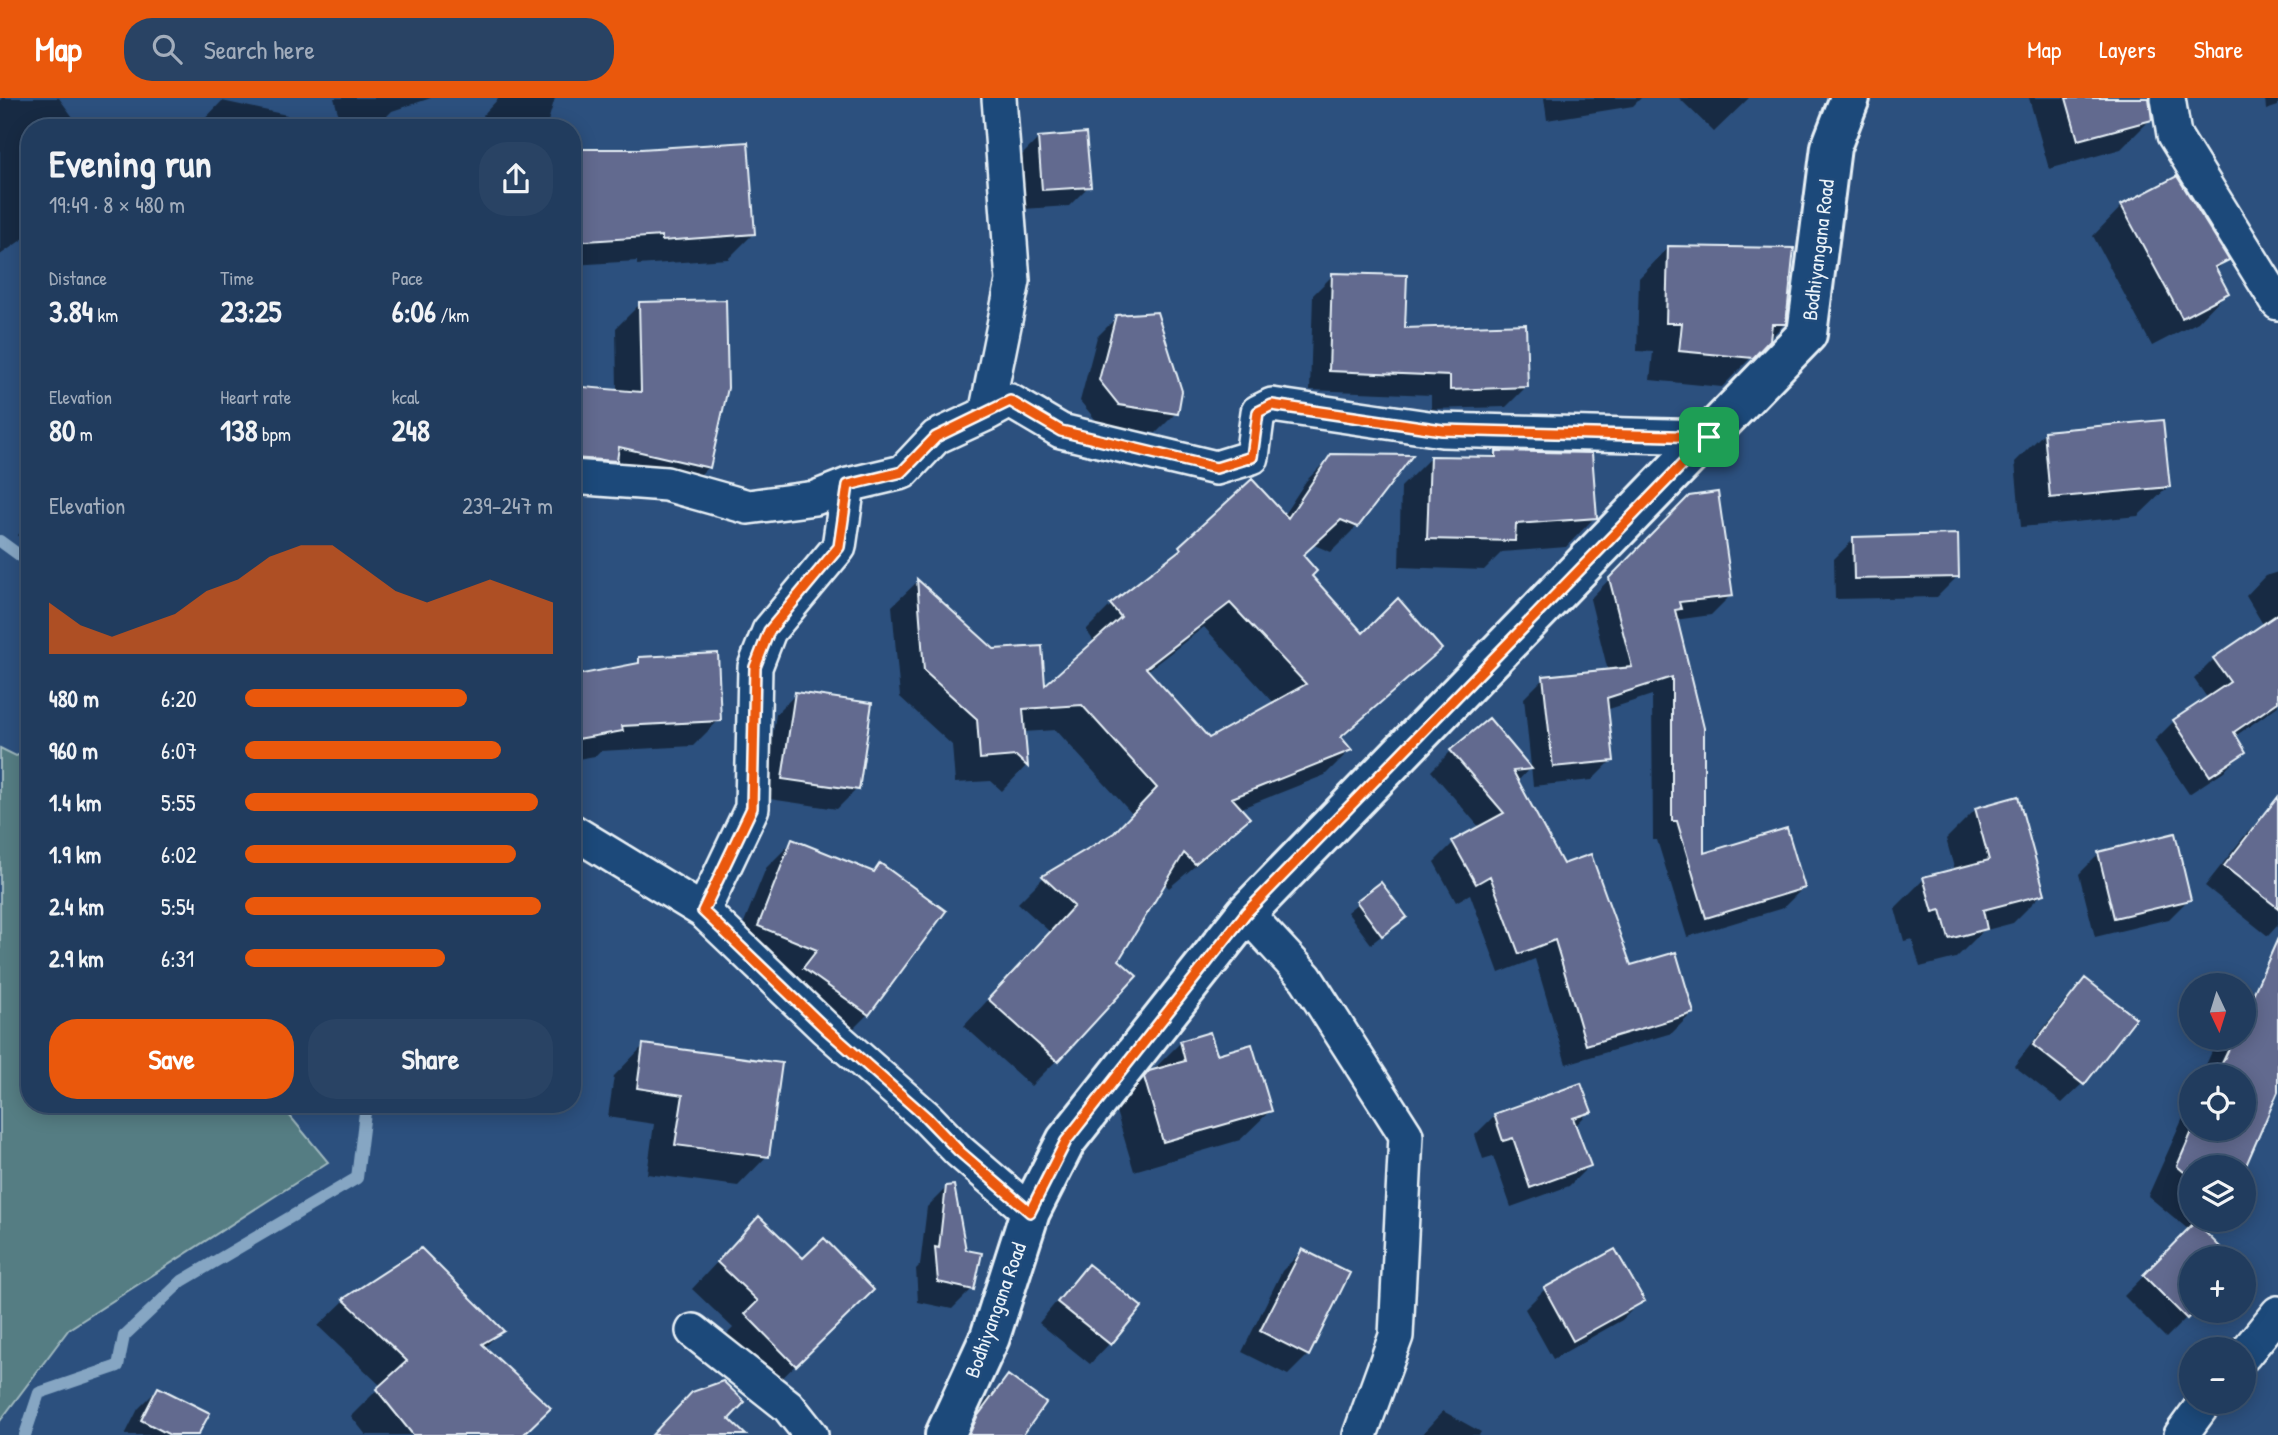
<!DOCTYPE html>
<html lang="en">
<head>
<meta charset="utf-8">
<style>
	:root { --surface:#213c5e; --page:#294364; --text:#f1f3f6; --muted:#a2adbc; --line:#3e5673; --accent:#ea580c }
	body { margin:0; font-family:"Patrick Hand",sans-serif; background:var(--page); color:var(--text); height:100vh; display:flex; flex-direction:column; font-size:26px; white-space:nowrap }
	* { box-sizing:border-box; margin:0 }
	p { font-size:23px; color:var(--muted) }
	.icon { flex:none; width:38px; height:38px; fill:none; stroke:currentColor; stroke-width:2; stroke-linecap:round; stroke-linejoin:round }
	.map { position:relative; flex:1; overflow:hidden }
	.drawer { position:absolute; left:21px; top:21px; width:560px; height:994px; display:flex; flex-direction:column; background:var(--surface); border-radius:28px; box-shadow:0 4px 18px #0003,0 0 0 2px var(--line) }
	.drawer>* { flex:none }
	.needle { width:46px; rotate:176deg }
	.buttons { position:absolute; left:2179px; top:875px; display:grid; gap:14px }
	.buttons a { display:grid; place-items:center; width:77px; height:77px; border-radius:50%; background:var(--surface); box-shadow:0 4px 18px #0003,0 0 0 2px var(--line); font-size:35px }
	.pin { position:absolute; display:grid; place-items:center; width:60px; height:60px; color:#fff; margin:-30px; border-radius:14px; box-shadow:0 4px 10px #0006 }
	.round { display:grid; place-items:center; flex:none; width:74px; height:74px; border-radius:28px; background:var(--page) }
	.summary { display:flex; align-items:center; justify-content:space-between; height:119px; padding:0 28px }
	h1 { font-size:38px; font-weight:800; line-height:52px }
	.metrics { display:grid; grid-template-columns:repeat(3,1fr); gap:10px; height:119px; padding:7px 28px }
	.metrics div { display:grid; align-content:center }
	.metrics b { font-size:30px; font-weight:800 }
	.metrics small { font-size:19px; font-weight:400 }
	.metrics p { font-size:19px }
	.chart { height:196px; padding:14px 28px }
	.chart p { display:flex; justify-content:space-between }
	.chart svg { width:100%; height:126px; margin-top:7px; fill:var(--accent); opacity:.7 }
	.action { display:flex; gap:14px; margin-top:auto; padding:14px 28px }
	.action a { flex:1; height:80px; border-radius:28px; background:var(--accent); color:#fff; font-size:28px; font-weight:800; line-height:80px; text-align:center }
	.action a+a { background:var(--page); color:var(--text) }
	ul { padding:0 28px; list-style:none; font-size:23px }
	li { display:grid; grid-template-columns:112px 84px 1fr; align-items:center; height:52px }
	li i { height:18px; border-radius:9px; background:var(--accent) }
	header { display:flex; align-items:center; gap:42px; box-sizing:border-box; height:98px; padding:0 35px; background:var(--accent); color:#fff }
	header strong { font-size:33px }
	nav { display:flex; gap:38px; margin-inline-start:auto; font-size:24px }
	.search { width:490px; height:63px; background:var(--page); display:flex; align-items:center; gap:18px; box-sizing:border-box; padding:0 24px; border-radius:28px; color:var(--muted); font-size:26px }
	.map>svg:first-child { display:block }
</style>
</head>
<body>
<header>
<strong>Map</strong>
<div class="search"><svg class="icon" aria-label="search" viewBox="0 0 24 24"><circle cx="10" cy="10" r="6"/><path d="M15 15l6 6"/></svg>Search here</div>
<nav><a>Map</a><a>Layers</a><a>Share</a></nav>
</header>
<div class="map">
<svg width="2278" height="1337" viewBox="0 0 2278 1337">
	<rect width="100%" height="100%" fill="#2c507e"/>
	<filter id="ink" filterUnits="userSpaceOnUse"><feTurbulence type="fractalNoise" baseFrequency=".0143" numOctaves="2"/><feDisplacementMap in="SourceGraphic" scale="14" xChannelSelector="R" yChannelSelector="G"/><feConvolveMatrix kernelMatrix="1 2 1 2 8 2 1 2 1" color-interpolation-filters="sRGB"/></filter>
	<g filter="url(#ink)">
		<!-- green -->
		<path fill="#557d83" stroke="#9eb7be" stroke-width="2" d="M0,650L16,658L30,653V1006H280L328,1064L69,1231L0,1323Z"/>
		<!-- shadow -->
		<path fill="#0007" fill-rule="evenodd" d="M2,0H59L75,22L68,30H30V136L0,157V2Z
			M334,0H431L392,13L385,20L348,30H342Z
			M499,0H555L546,30H486L483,17Z
			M1544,0H1641L1633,8L1547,22Z
			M1679,0H1749L1714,34Z
			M2029,0H2148L2150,22L2121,51L2049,71Z
			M2265,0H2278V8L2266,12Z
			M222,3L287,17L285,30H196Z
			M1038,41L1089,88L1069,108L1023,111L1018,61Z
			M572,52L753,136L728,161L637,167V163L572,167Z
			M2122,108L2227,162L2215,173L2227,194L2198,224L2152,248L2093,138Z
			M1668,150L1785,225L1722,289L1650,282L1653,254L1637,253L1639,180Z
			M1333,177L1403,231L1526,289L1506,309L1431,311V297L1310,292L1313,197Z
			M640,206L708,369L684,393L572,385V289L617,293L616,230Z
			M1117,219L1176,315L1156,335L1099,326L1080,303L1097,239Z
			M2045,334L2168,389L2138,418L2021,429L2015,364Z
			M1496,354L1595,419L1566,449L1502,454L1484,472L1399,469L1401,389L1431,359L1490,361Z
			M1332,357L1357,428L1331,454L1314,447L1302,458L1310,478L1363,538L1439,550L1340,641L1350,652L1325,677L1239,711L1248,720L1222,745L1169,790L1164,785L1057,962L1031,988L964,928L1050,834L1018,805L1043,780L1113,738L1133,717L1056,632L1023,634L1026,668L1002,693L991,683L955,685L952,647L900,599L892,508L917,484L993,553L1044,591L1095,545L1086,532L1111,507L1161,468L1252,384L1283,418L1306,383ZM1204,529L1275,606L1209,643L1147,573Z
			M1690,399L1731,497L1711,517L1675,522L1703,758L1803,790L1783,810L1687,839L1657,742H1653L1652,597L1606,612L1612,662L1592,682L1533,688L1524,600L1544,580L1608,573L1590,501Z
			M30,425V453L18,437Z
			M1854,441L1957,479L1937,499L1835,501L1834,461Z
			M2278,474V608L2234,639L2244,654L2224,673L2189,696L2154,643L2174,623L2208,601L2194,581L2214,561L2264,528L2246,498L2265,478Z
			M572,579L719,622L693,648L600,653L595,658L572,662Z
			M796,596L857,691L837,711L763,700L776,616Z
			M1489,622L1529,671L1517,684L1563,769L1630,869L1692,915L1672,935L1566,966L1535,861L1499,875L1470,796L1456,804L1434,764L1454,744L1480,730L1431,673L1451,653Z
			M1976,711L2043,795L2013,825L1983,833L1956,860L1920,869L1912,841L1904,843L1895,810L1924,781L1955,773L1946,741Z
			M2267,716L2278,720V827L2268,838L2205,788L2246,736Z
			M793,743L868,916L842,942L732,854L766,770Z
			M2099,756L2189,801L2169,821L2095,839L2079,776Z
			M1380,787L1405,819L1371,846L1347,814Z
			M2085,883L2082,986L2062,1005L2014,968L2065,903Z
			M2256,892L2278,902V990L2243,1069H2191V1122H2212L2201,1133L2229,1160H2191L2193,1213L2166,1240L2124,1198L2189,1132L2148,1098L2191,1002V1031H2244V978H2201L2218,940H2244V905Z
			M1180,945L1215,958L1270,1013L1240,1042L1134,1073L1115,1010Z
			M643,948L767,1058L738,1088L647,1076L654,1026L608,1019L614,978Z
			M1590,1013L1575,1028L1589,1068L1569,1088L1511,1109L1493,1058L1483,1061L1475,1037L1495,1017Z
			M947,1089L972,1191L952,1211L918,1204L916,1171L920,1167L927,1109Z
			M733,1147L803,1162L846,1218L769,1293L720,1243L733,1230L692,1191Z
			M420,1152L501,1233L484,1250L528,1337H366L351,1318L381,1288L318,1228L344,1203Z
			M1302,1153L1308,1257L1288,1277L1242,1254L1282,1173Z
			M1088,1168L1139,1210L1109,1246L1090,1266L1039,1225L1069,1188Z
			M1545,1191L1642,1202L1622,1222L1553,1261L1525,1211Z
			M1008,1280L1020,1337H961L988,1300Z
			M158,1291L196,1337H125L138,1311Z
			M1443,1313L1481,1334L1479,1337H1421Z"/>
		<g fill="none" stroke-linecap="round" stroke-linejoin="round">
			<!-- stream -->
			<path stroke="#86a6c3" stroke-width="12" d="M0,443L30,465
				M25,1337L39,1295L118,1268L124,1238L182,1183L357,1080L366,1006"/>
		</g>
		<!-- building -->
		<path fill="#626a8f" stroke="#e8f1f8" stroke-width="2" fill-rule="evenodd" d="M2066,0H2149L2152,22L2078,42Z
			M1086,35L1091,89L1042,92L1038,39Z
			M748,44L755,136L662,143V138L572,144V51H641Z
			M2177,78L2229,162L2215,169L2229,195L2182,220L2121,107Z
			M1668,148L1794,150L1786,226H1772L1770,242L1753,260L1679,253L1682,225H1666Z
			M1332,175L1407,177L1405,230L1526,226L1528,289L1450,292V278L1329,273Z
			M726,202L728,290L710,370L619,349L617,363L572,360V288L641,294L639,204Z
			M1157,214L1182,293L1178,316L1119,307L1099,282L1116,217Z
			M2163,322L2170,389L2050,400L2044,333Z
			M1496,353L1592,355L1597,420L1516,426L1515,443L1427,441L1430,358L1496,359Z
			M1331,356L1413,357L1358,429L1341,422L1303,457L1317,473L1312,478L1363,535L1398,500L1442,551L1341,639L1352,652L1232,700L1250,720L1195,766L1184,755L1119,862L1137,878L1058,964L988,901L1074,808L1042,778L1114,735L1157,690L1082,607L1023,611L1028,669L1016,658L980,661L977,621L924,573L917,481L994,551L1042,548L1045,587L1121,519L1110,506L1181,451L1179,448L1252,381L1288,420ZM1230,505L1306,586L1209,640L1146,570Z
			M1718,394L1733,498L1679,504L1681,511L1675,512L1704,630V755L1787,730L1805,790L1706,820L1677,723H1672V579L1607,600L1614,663L1553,669L1543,578L1632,569L1609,480L1689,398Z
			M1958,436L1959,479L1854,481L1853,439Z
			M2278,516V604L2234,634L2246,654L2210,678L2173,622L2230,584L2213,560Z
			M718,555L721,623L622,628L623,633L572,642V578L639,565V559Z
			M795,594L872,605L859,692L782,681Z
			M1489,620L1532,671L1513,673L1563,766L1591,756L1631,867L1676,854L1694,915L1586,947L1555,842L1519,856L1490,778L1476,786L1452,743L1504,715L1450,652Z
			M2018,698L2045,796L1983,812L1987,831L1949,841L1941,812L1933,814L1923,779L1989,762L1975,710Z
			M2278,699V810L2224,768Z
			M2175,735L2191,802L2114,820L2098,754Z
			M792,741L874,774L880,765L946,813L869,917L803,870L817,852L758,828Z
			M1381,784L1407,819L1382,838L1356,803Z
			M2278,840V994L2244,1072V1069H2191V1080L2177,1068L2193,1031H2244V978H2216L2234,940H2244V917Z
			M2085,880L2136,920L2084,987L2033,947Z
			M1210,934L1217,956L1252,946L1272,1013L1163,1044L1144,979L1149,973L1185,963L1180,943Z
			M643,946L782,965L769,1059L675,1047L683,997L637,990Z
			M1581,985L1592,1014L1573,1020L1591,1068L1530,1090L1513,1040L1503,1043L1494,1016Z
			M954,1087L966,1152L982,1155L974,1192L938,1184L935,1149L939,1150L946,1088Z
			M759,1118L803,1160L824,1140L874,1192L796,1268L745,1216L758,1203L717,1164Z
			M2195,1124L2231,1160H2191V1213H2195L2187,1221L2143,1177Z
			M421,1150L504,1233L482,1246L551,1310L523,1337H413L376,1291L407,1263L343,1201Z
			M1302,1151L1350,1175L1309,1258L1260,1233Z
			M1615,1151L1645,1203L1573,1243L1544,1190Z
			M1088,1166L1142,1209L1111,1247L1057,1204Z
			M1008,1277L1046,1305L1023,1337H969L977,1319Z
			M723,1283L745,1304L729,1321L746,1337H652L692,1294Z
			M158,1289L210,1315L198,1337H170L141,1322Z"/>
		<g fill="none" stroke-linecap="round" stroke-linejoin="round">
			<!-- minor casing -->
			<g stroke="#e8f1f8" stroke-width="38">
				<path id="minor" d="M2168,0L2174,37L2278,205
					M986,316L1010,303L1061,333L1216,370L1252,359L1258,314L1272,307L1442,332L1709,339
					M572,379L666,386L748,409L815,400L848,387
					M572,733L703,813L825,930L926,1019L959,1053L1030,1114
					M703,813L752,710L755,569L769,533L839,449L848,387L903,374L936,339L986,316L1013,183L999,0
					M1246,815L1306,880L1406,1037L1396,1238L1360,1337
					M693,1233L788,1308L811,1337
					M2244,1257L2278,1215
					M2181,1337L2205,1304"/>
			</g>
			<!-- tertiary casing -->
			<g stroke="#e8f1f8" stroke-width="44">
				<path id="tertiary" d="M945,1337L990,1239L1030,1114L1066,1043L1246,815L1807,236L1831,49L1850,0"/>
			</g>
			<!-- minor -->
			<use href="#minor" stroke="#1f4a7a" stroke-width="33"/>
			<!-- tertiary -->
			<use href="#tertiary" stroke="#1f4a7a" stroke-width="38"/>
		</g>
	</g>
	<g fill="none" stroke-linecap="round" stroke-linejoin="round" filter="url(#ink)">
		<!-- route casing -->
		<g stroke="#fff" stroke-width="14">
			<path id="route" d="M1010,303L1061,333L1216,370L1252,359L1258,314L1272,307L1442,332L1709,339L1246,815L1066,1043L1030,1114L959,1053L926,1019L825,930L703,813L752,710L755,569L769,533L839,449L848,387L902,374L936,339Z"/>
		</g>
		<!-- route -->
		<use href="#route" stroke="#ea580c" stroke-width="9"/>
	</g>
	<g text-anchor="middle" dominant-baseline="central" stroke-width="6" stroke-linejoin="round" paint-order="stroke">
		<!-- street labels -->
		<g font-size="21" fill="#e8f1f8" stroke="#1f4a7a">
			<text transform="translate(1818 152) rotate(-83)">Bodhiyangana Road</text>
			<text transform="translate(995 1212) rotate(-70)">Bodhiyangana Road</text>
		</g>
	</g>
</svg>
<div class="buttons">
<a><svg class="needle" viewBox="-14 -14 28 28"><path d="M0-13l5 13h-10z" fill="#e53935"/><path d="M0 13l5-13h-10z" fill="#a2adbc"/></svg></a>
<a><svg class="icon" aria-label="locate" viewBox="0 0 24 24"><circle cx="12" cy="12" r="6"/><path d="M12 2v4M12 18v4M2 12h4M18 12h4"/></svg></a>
<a><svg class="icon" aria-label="layers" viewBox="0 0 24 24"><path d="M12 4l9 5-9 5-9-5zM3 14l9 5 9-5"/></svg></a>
<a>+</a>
<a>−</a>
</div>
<div class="pin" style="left:1709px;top:339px;background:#1e9e55"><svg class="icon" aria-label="arrive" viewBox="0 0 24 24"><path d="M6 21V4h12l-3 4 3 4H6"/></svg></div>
<section class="drawer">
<div class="summary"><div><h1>Evening run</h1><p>19:49 · 8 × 480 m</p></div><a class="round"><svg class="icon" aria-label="share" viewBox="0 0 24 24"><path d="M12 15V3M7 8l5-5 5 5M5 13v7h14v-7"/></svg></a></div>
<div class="metrics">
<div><p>Distance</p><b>3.84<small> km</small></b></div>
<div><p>Time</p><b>23:25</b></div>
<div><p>Pace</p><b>6:06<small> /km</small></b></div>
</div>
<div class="metrics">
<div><p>Elevation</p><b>80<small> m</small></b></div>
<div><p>Heart rate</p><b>138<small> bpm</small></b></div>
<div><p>kcal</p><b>248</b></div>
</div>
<div class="chart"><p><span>Elevation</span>239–247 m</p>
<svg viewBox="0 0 160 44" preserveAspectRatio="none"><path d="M0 44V26L10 34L20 38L30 34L40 30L50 22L60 18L70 10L80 6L90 6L100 14L110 22L120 26L130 22L140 18L150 22L160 26V44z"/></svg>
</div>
<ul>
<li><b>480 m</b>6:20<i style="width:72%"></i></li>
<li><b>960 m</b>6:07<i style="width:83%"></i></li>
<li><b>1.4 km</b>5:55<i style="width:95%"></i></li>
<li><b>1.9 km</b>6:02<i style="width:88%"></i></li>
<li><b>2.4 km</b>5:54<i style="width:96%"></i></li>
<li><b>2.9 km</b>6:31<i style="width:65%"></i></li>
</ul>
<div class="action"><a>Save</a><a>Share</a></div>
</section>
</div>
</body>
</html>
